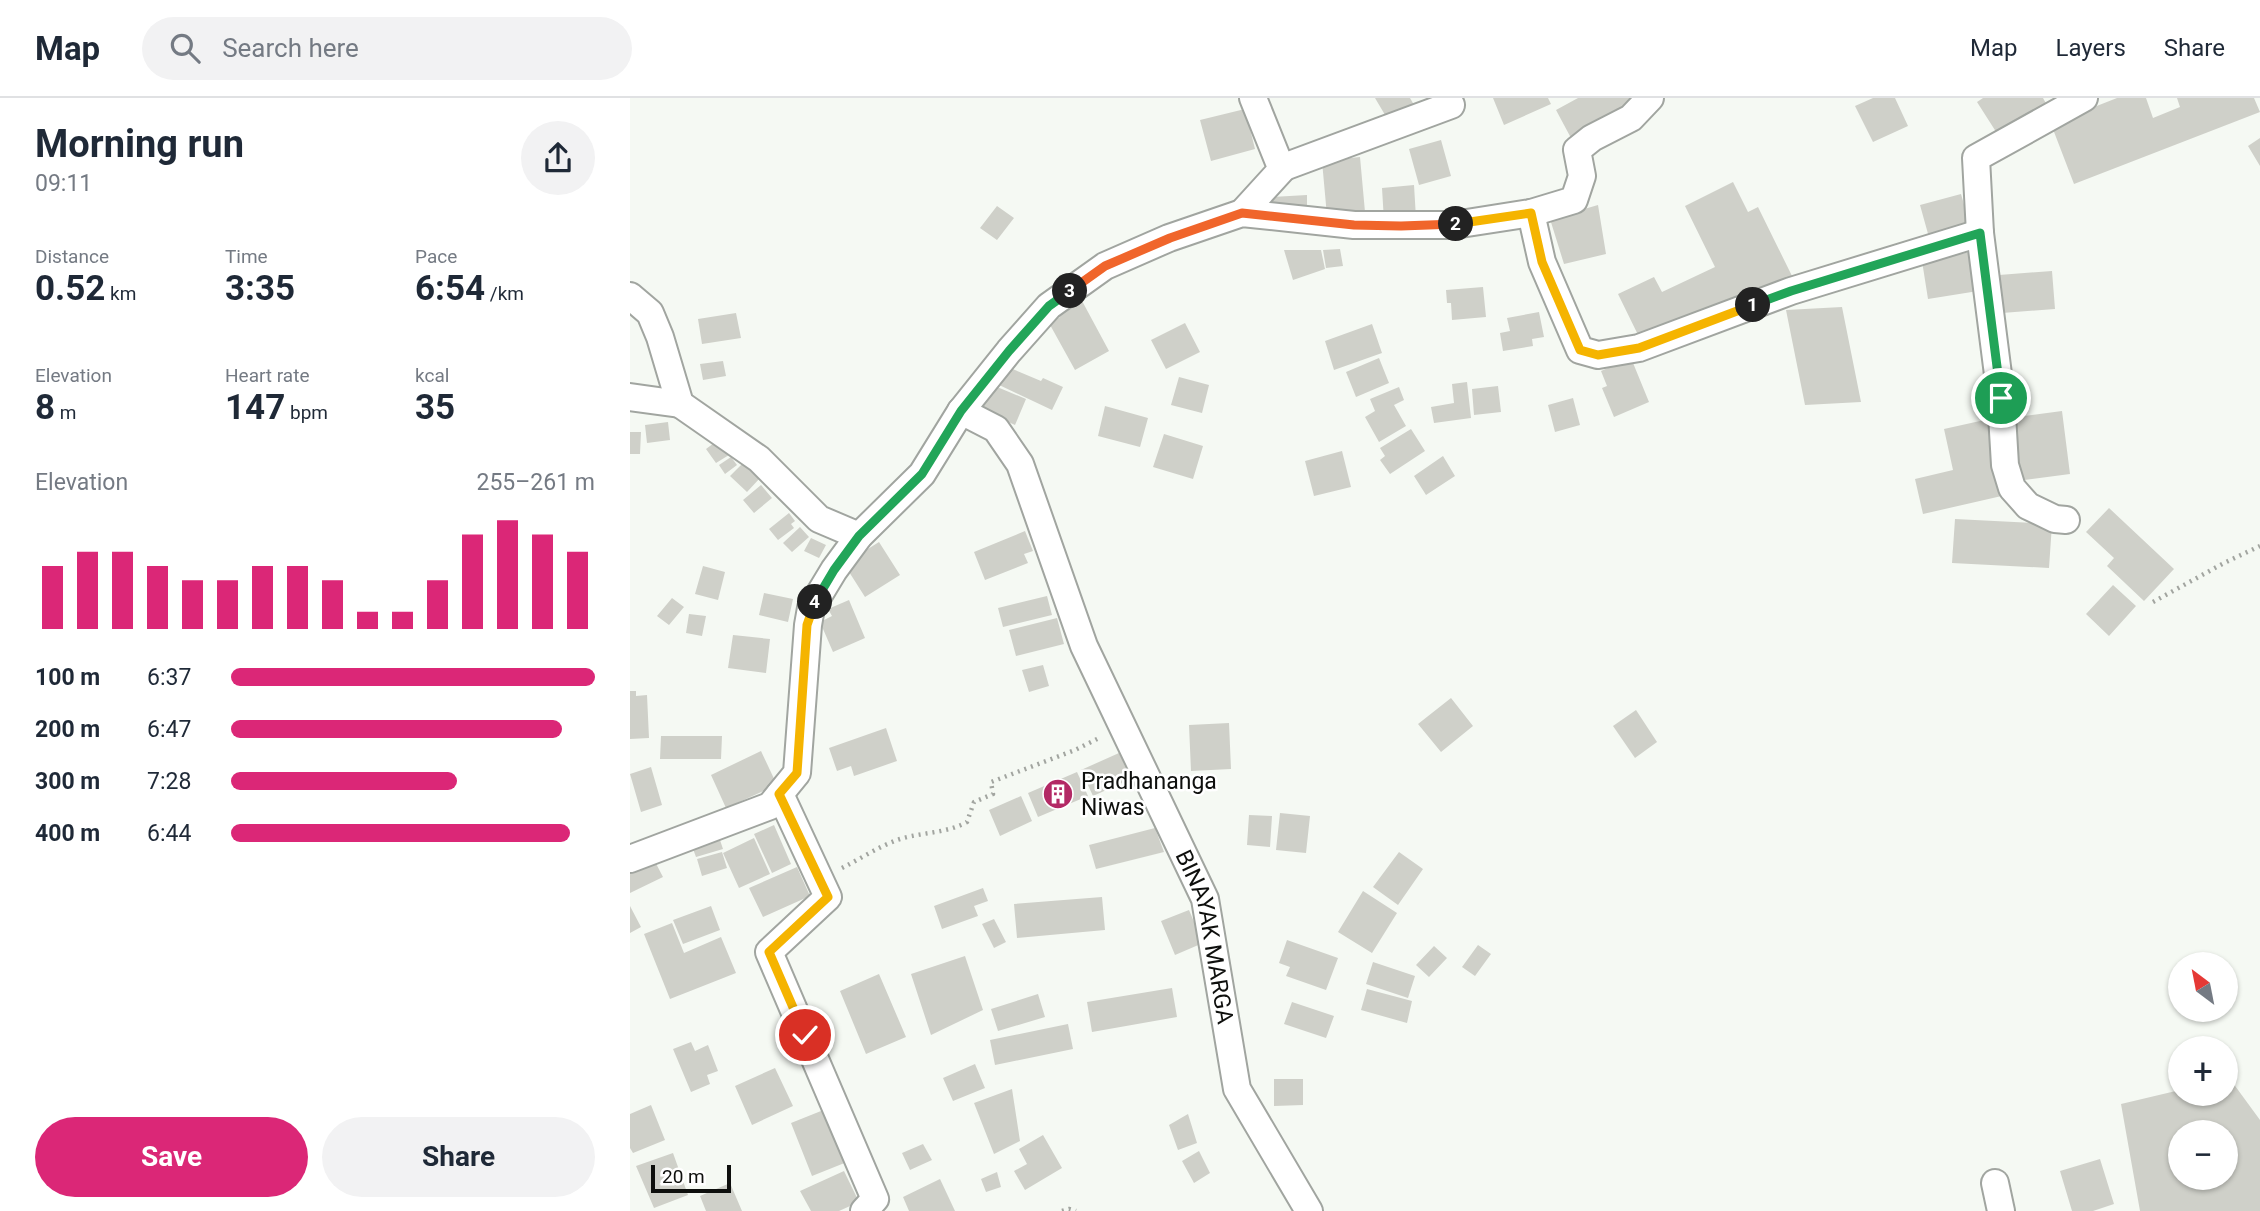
<!DOCTYPE html>
<html lang="en">
<head>
<meta charset="utf-8">
<style>
	:root { --surface:#fff; --page:#f2f2f3; --text:#1f2937; --muted:#747a83; --line:#e0e1e3; --accent:#db2777 }
	body { margin:0; font-family:Roboto,sans-serif; background:var(--page); color:var(--text); height:100vh; display:flex; flex-direction:column; font-size:26px; white-space:nowrap }
	* { box-sizing:border-box; margin:0 }
	p { font-size:23px; color:var(--muted) }
	.icon { flex:none; width:38px; height:38px; fill:none; stroke:currentColor; stroke-width:2; stroke-linecap:round; stroke-linejoin:round }
	.map { position:relative; flex:1; overflow:hidden }
	.drawer { display:flex; flex-direction:column; background:var(--surface); width:630px }
	.drawer>* { flex:none }
	.needle { width:46px; rotate:328deg }
	.fabs { position:absolute; left:1538px; top:854px; display:grid; gap:14px }
	.fabs a { display:grid; place-items:center; width:70px; height:70px; border-radius:50%; background:var(--surface); box-shadow:0 2px 5px #0004; font-size:35px }
	.scale { position:absolute; left:21px; bottom:18px; width:80px; box-sizing:border-box; padding-left:7px; border:4px solid #0e0f0d; border-top:0; font-size:19px; line-height:24px; white-space:nowrap; color:#0e0f0d; -webkit-text-stroke:5px #fff; paint-order:stroke }
	.pin { position:absolute; display:grid; place-items:center; width:60px; height:60px; color:#fff; margin:-30px; border:4px solid #fff; border-radius:50%; box-shadow:0 2px 7px #0007 }
	.km { position:absolute; width:35px; height:35px; margin:-18px; border-radius:50%; background:#222; color:#fff; font-size:19px; line-height:35px; text-align:center }
	.round { display:grid; place-items:center; flex:none; width:74px; height:74px; border-radius:37px; background:var(--page) }
	.head { display:flex; align-items:center; justify-content:space-between; height:119px; padding:0 35px }
	h1 { font-size:38px; font-weight:700; line-height:52px }
	.figures { display:grid; grid-template-columns:repeat(3,1fr); gap:10px; height:119px; padding:7px 35px }
	.figures div { display:grid; align-content:center }
	.figures b { font-size:35px; font-weight:700 }
	.figures small { font-size:19px; font-weight:400 }
	.figures p { font-size:19px }
	.chart { height:196px; padding:14px 35px }
	.chart p { display:flex; justify-content:space-between }
	.chart svg { width:100%; height:126px; margin-top:7px; stroke:var(--accent); stroke-width:6 }
	.action { display:flex; gap:14px; margin-top:auto; padding:14px 35px }
	.action a { flex:1; height:80px; border-radius:42px; background:var(--accent); color:#fff; font-size:28px; font-weight:700; line-height:80px; text-align:center }
	.action a+a { background:var(--page); color:var(--text) }
	ul { padding:0 35px; list-style:none; font-size:23px }
	li { display:grid; grid-template-columns:112px 84px 1fr; align-items:center; height:52px }
	li i { height:18px; border-radius:9px; background:var(--accent) }
	header { display:flex; align-items:center; gap:42px; box-sizing:border-box; height:98px; padding:0 35px; background:var(--surface); border-bottom:2px solid var(--line) }
	header strong { font-size:33px }
	nav { display:flex; gap:38px; margin-inline-start:auto; font-size:24px }
	.search { width:490px; height:63px; background:var(--page); display:flex; align-items:center; gap:18px; box-sizing:border-box; padding:0 24px; border-radius:38px; color:var(--muted); font-size:26px }
	main { display:flex; flex:1; min-height:0 }
	.map>svg:first-child { display:block }
</style>
</head>
<body>
<header>
<strong>Map</strong>
<div class="search"><svg class="icon" aria-label="search" viewBox="0 0 24 24"><circle cx="10" cy="10" r="6"/><path d="M15 15l6 6"/></svg>Search here</div>
<nav><a>Map</a><a>Layers</a><a>Share</a></nav>
</header>
<main>
<section class="drawer">
<div class="head"><div><h1>Morning run</h1><p>09:11</p></div><a class="round"><svg class="icon" aria-label="share" viewBox="0 0 24 24"><path d="M12 15V3M7 8l5-5 5 5M5 13v7h14v-7"/></svg></a></div>
<div class="figures">
<div><p>Distance</p><b>0.52<small> km</small></b></div>
<div><p>Time</p><b>3:35</b></div>
<div><p>Pace</p><b>6:54<small> /km</small></b></div>
</div>
<div class="figures">
<div><p>Elevation</p><b>8<small> m</small></b></div>
<div><p>Heart rate</p><b>147<small> bpm</small></b></div>
<div><p>kcal</p><b>35</b></div>
</div>
<div class="chart"><p><span>Elevation</span>255–261 m</p>
<svg viewBox="0 0 160 44" preserveAspectRatio="none"><path d="M5 44V22M15 44V17M25 44V17M35 44V22M45 44V27M55 44V27M65 44V22M75 44V22M85 44V27M95 44V38M105 44V38M115 44V27M125 44V11M135 44V6M145 44V11M155 44V17"/></svg>
</div>
<ul>
<li><b>100 m</b>6:37<i style="width:100%"></i></li>
<li><b>200 m</b>6:47<i style="width:91%"></i></li>
<li><b>300 m</b>7:28<i style="width:62%"></i></li>
<li><b>400 m</b>6:44<i style="width:93%"></i></li>
</ul>
<div class="action"><a>Save</a><a>Share</a></div>
</section>
<div class="map">
<svg width="1630" height="1113" viewBox="0 0 1630 1113">
	<rect width="100%" height="100%" fill="#f5f9f3"/>
	<!-- building -->
	<path fill="#cfd0c9" fill-rule="evenodd" d="M745,0H780L787,12L761,27Z
		M863,0H918L921,6L874,27Z
		M948,0H1013L941,40L926,12Z
		M1243,0H1265L1278,28L1243,44L1225,8Z
		M1353,0H1413L1418,9L1370,40L1347,4Z
		M1487,0H1516L1523,20L1550,9L1547,0H1624L1630,14L1444,86L1421,26Z
		M615,11L625,51L581,63L570,22Z
		M1630,40V68L1618,48Z
		M811,42L821,78L789,87L779,51Z
		M730,59L735,114L697,118L692,63Z
		M1103,84L1118,114L1128,109L1163,180L1012,245L988,196L1024,179L1032,194L1085,169L1055,108Z
		M784,87L786,120L754,123L752,90Z
		M1331,96L1341,131L1300,143L1290,107Z
		M677,97V113L642,114V99Z
		M968,107L976,156L934,166L920,121Z
		M367,108L384,120L367,142L350,130Z
		M710,151L713,168L696,170L693,152Z
		M654,152H691L695,171L663,182Z
		M1341,154L1348,193L1298,201L1292,163Z
		M1422,173L1425,211L1372,215L1369,177Z
		M853,189L856,219L822,222L821,205H817L816,192Z
		M451,201L479,253L445,272L419,225L430,219L428,214Z
		M1212,209L1231,304L1175,307L1156,212Z
		M909,214L914,239L902,241L903,248L873,253L870,235L880,233L877,220Z
		M106,215L111,240L72,246L68,221Z
		M555,225L570,254L536,271L521,242Z
		M742,226L752,255L704,272L695,243Z
		M749,260L759,285L726,299L716,274Z
		M1001,260L1019,304L984,319L972,290L977,288L971,273Z
		M93,263L96,278L73,282L70,266Z
		M373,267L411,283L413,280L433,289L422,312L365,285Z
		M549,279L579,287L572,315L541,307Z
		M837,284L841,320L804,325L801,309L824,305L822,286Z
		M360,286L396,301L385,327L350,311Z
		M868,288L871,314L844,317L842,291Z
		M769,289L774,302L764,307L776,328L749,344L735,319L745,313L740,301Z
		M943,300L950,327L925,334L918,307Z
		M475,308L518,320L510,349L468,338Z
		M1432,313L1440,376L1386,383L1378,320Z
		M1359,321L1376,397L1293,416L1285,381L1323,372L1314,331Z
		M38,324L40,342L17,345L15,327Z
		M781,331L795,353L760,376L750,362L755,358L750,350Z
		M0,334H11L10,356H0Z
		M534,336L573,348L563,381L523,369Z
		M88,342L99,357L86,365L76,351Z
		M712,353L721,389L684,398L675,363Z
		M813,358L825,378L796,397L784,378Z
		M101,359L107,367L95,376L89,367Z
		M114,364L130,380L117,394L100,378Z
		M131,387L142,400L124,415L113,402Z
		M1479,410L1544,471L1514,503L1477,468L1484,460L1456,434Z
		M159,415L165,423L161,426L164,430L148,442L139,431Z
		M1325,421L1422,426L1419,470L1322,465Z
		M170,429L179,439L162,454L153,445Z
		M395,433L403,453L394,456L398,465L355,482L344,454Z
		M181,440L196,447L189,460L174,453Z
		M249,444L270,477L235,499L214,466Z
		M73,468L95,474L88,502L65,496Z
		M1483,487L1506,508L1479,538L1456,516Z
		M134,495L163,501L158,524L129,517Z
		M417,498L422,517L373,529L368,510Z
		M42,500L54,509L39,527L27,518Z
		M219,502L235,540L203,554L190,524L202,518L198,511Z
		M59,516L76,518L72,538L56,535Z
		M427,520L434,546L386,558L379,532Z
		M103,537L140,541L136,575L98,570Z
		M413,567L419,588L399,594L392,572Z
		M0,593H6V598L17,597L19,640L0,641Z
		M821,600L843,628L811,654L788,626Z
		M1006,612L1027,644L1005,660L983,628Z
		M599,625L601,671L561,673L559,627Z
		M256,630L267,663L224,678L221,668L207,673L199,650Z
		M31,638H92L91,661H30Z
		M131,653L147,687L96,710L81,677Z
		M489,655L501,681L463,698L451,672Z
		M21,669L32,707L11,714L0,676Z
		M447,674L458,698L408,719L398,695Z
		M391,698L402,723L370,738L359,712Z
		M650,715L680,718L676,755L646,752Z
		M619,717L642,718L640,749L617,747Z
		M144,727L161,766L142,775L124,736Z
		M525,730L534,754L466,771L459,747Z
		M89,739L93,751L66,759L62,748Z
		M124,740L140,776L109,790L93,755Z
		M92,754L97,770L72,778L67,761Z
		M769,754L793,771L768,807L743,789Z
		M21,756L33,779L0,795V766Z
		M167,769L180,798L133,819L119,790Z
		M353,790L358,803L344,808L348,818L312,831L304,808Z
		M733,793L767,815L742,855L708,834Z
		M472,799L475,832L387,840L384,806Z
		M0,808L11,829L0,835Z
		M81,808L90,832L53,846L43,822Z
		M559,812L573,845L545,857L531,823Z
		M364,821L376,844L364,850L352,826Z
		M42,825L54,855L91,839L106,875L40,901L14,836Z
		M657,842L708,860L696,892L656,878L660,869L649,865Z
		M848,847L861,856L845,878L832,869Z
		M804,848L817,860L799,879L786,867Z
		M335,858L353,912L301,937L281,876Z
		M743,864L785,878L778,900L736,886Z
		M249,876L276,939L236,956L210,893Z
		M542,890L547,919L462,934L457,904Z
		M737,891L782,903L777,925L731,912Z
		M408,896L415,919L368,933L361,911Z
		M662,904L704,918L696,940L654,926Z
		M438,926L443,951L365,967L360,942Z
		M61,944L65,953L78,947L88,973L77,977L80,986L61,994L43,951Z
		M345,966L355,990L323,1003L313,980Z
		M145,970L163,1008L122,1027L105,988Z
		M644,981H673V1007L644,1008Z
		M1600,981L1630,1022V1113H1510L1491,1006L1550,992V996H1596V982ZM1550,1034H1596V1080H1550Z
		M382,991L390,1043L364,1056L344,1005Z
		M21,1007L35,1042L3,1055L0,1050V1016Z
		M196,1011L217,1064L182,1078L161,1025Z
		M558,1016L567,1045L548,1052L539,1027Z
		M413,1037L432,1070L395,1092L384,1073L397,1066L389,1051Z
		M293,1046L302,1062L280,1072L272,1055Z
		M569,1053L580,1075L564,1085L552,1063Z
		M43,1055L58,1097L24,1110L6,1068Z
		M1470,1061L1484,1106L1463,1113H1442L1430,1073Z
		M214,1073L229,1104L209,1113H181L170,1093Z
		M367,1074L371,1089L356,1094L351,1081Z
		M310,1081L325,1113H279L273,1099Z
		M100,1085L112,1113H76L70,1098Z"/>
	<g fill="none" stroke-linecap="round" stroke-linejoin="round">
		<!-- street casing -->
		<g stroke="#a1a5a0" stroke-width="30">
			<g id="street">
				<path d="M654,69L821,7"/>
				<path d="M612,115L654,69L650,67L623,0"/>
				<path d="M901,115L912,164L950,252L968,257L1009,250L1161,193L1350,135"/>
				<path d="M0,198L20,215L30,239L50,306L129,361L189,421L229,438"/>
				<path d="M0,299L50,306"/>
				<path id="s1" d="M331,313L366,331L390,366L454,548L575,801L607,991L679,1113"/>
				<path d="M1436,422L1425,421L1398,408L1382,390L1375,367L1371,300L1350,135L1346,60L1454,0"/>
				<path d="M150,696L198,799L139,854L245,1101L234,1113"/>
				<path d="M0,761L140,708L167,675L178,527L181,510L204,472L229,438L292,376L331,313L379,253L419,208L475,168L539,140L612,115L724,127H824L901,115L944,102L952,78L947,52L962,40L1001,20L1020,0"/>
				<path d="M1365,1085L1371,1113"/>
			</g>
		</g>
		<!-- path -->
		<path stroke="#a2a5a0" stroke-width="4.5" stroke-dasharray="2 5" stroke-linecap="butt" d="M1523,504L1594,465L1630,448
			M212,770C230,761 248,749 267,742C290,734 315,736 337,724L344,704L363,696L361,684L445,652L469,640
			M432,1113L439,1111L446,1113"/>
		<!-- street -->
		<use href="#street" stroke="#fff" stroke-width="26"/>
	</g>
	<g fill="none" stroke-linecap="round" stroke-linejoin="round">
		<!-- split-1 casing -->
		<g stroke="#fff" stroke-width="14">
			<path id="split-1" d="M1123,207L1161,193L1350,135L1371,300"/>
		</g>
		<!-- split-2 casing -->
		<g stroke="#fff" stroke-width="14">
			<path id="split-2" d="M826,126L901,115L912,164L950,252L968,257L1009,250L1123,207"/>
		</g>
		<!-- split-3 casing -->
		<g stroke="#fff" stroke-width="14">
			<path id="split-3" d="M440,193L475,168L540,140L612,115L724,127L771,128L826,126"/>
		</g>
		<!-- split-4 casing -->
		<g stroke="#fff" stroke-width="14">
			<path id="split-4" d="M185,504L204,472L229,438L292,376L331,313L379,253L419,208L440,193"/>
		</g>
		<!-- split-5 casing -->
		<g stroke="#fff" stroke-width="14">
			<path id="split-5" d="M175,937L139,854L198,799L149,696L167,675L177,527L185,504"/>
		</g>
		<!-- split-1 -->
		<use href="#split-1" stroke="#22a559" stroke-width="9"/>
		<!-- split-2 -->
		<use href="#split-2" stroke="#f5b400" stroke-width="9"/>
		<!-- split-3 -->
		<use href="#split-3" stroke="#f0652b" stroke-width="9"/>
		<!-- split-4 -->
		<use href="#split-4" stroke="#22a559" stroke-width="9"/>
		<!-- split-5 -->
		<use href="#split-5" stroke="#f5b400" stroke-width="9"/>
	</g>
	<!-- icons -->
	<defs>
		<g id="building-disc" transform="scale(1.575)"><circle r="9.5" fill="#b32965" stroke="#fff"/><path d="M-4-6H4V6H1V3H-1V6H-4ZM-2.5-4.3h1.7v1.8h-1.7ZM.8-4.3h1.7v1.8H.8ZM-2.5-1h1.7V.8h-1.7ZM.8-1h1.7V.8H.8Z" fill="#fff"/></g>
	</defs>
	<g fill-rule="evenodd">
		<use href="#building-disc" x="428" y="696"/>
	</g>
	<g text-anchor="middle" dominant-baseline="central" stroke-width="5" stroke-linejoin="round" paint-order="stroke">
		<!-- poi labels -->
		<g font-size="23" fill="#0e0f0d" stroke="#fff" text-anchor="start">
			<text x="451" y="683">Pradhananga<tspan x="451" dy="26">Niwas</tspan></text>
		</g>
		<!-- street labels -->
		<g font-size="23" fill="#0e0f0d" stroke="#fff">
			<text stroke="none"><textPath href="#s1" startOffset="592">BINAYAK MARGA</textPath></text>
		</g>
	</g>
</svg>
<div class="fabs">
<a><svg class="needle" viewBox="-14 -14 28 28"><path d="M0-13l5 13h-10z" fill="#e53935"/><path d="M0 13l5-13h-10z" fill="#747a83"/></svg></a>
<a>+</a>
<a>−</a>
</div>
<div class="scale">20 m</div>
<div class="pin" style="left:1371px;top:300px;background:#1e9e55"><svg class="icon" aria-label="arrive" viewBox="0 0 24 24"><path d="M6 21V4h12l-3 4 3 4H6"/></svg></div>
<div class="pin" style="left:175px;top:937px;background:#d93025"><svg class="icon" aria-label="check" viewBox="0 0 24 24"><path d="M5 12l5 5 9-10"/></svg></div>
<b class="km" style="left:1123px;top:207px">1</b>
<b class="km" style="left:826px;top:126px">2</b>
<b class="km" style="left:440px;top:193px">3</b>
<b class="km" style="left:185px;top:504px">4</b>
</div>
</main>
</body>
</html>
